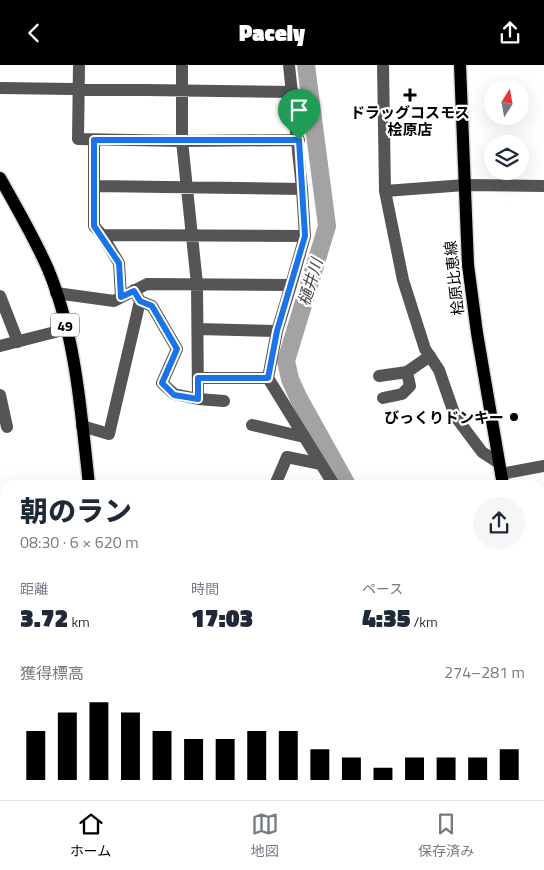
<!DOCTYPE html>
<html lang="ja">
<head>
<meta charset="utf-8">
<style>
	:root { --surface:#fff; --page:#f6f6f7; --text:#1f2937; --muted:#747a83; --line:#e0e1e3; --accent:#000 }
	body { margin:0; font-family:"Titillium Web","Noto Sans JP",sans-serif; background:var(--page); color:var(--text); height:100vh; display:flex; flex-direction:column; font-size:19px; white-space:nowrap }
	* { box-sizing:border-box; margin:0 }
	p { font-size:16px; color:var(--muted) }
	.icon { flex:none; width:28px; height:28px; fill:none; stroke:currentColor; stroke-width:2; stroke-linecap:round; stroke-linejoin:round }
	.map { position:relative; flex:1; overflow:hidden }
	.sheet { position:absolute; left:0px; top:415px; width:545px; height:320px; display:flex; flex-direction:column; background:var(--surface); border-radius:15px 15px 0 0; box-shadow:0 5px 20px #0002 }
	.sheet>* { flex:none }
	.needle { width:32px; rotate:11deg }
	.tools { position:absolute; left:484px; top:15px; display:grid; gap:10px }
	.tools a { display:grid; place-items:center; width:45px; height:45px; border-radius:50%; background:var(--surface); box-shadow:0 5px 20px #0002; font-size:25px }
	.pin { position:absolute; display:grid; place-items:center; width:42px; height:42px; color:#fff; margin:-51px -21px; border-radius:50% 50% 50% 0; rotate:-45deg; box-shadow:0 0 5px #0007 }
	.pin .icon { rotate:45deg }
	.round { display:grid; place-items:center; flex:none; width:52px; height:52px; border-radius:26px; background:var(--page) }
	.summary { display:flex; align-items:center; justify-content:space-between; height:85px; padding:0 20px }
	h1 { font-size:28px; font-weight:800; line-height:38px }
	.stats { display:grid; grid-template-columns:repeat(3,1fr); gap:8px; height:85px; padding:5px 20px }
	.stats div { display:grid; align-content:center }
	.stats b { font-size:25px; font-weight:800 }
	.stats small { font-size:14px; font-weight:400 }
	.stats p { font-size:14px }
	.chart { height:140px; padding:10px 20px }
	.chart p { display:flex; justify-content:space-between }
	.chart svg { width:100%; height:90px; margin-top:5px; stroke:var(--accent); stroke-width:6 }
	header { display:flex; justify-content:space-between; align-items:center; height:65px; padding:0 20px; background:var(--accent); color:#fff; font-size:22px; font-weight:800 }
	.dock { display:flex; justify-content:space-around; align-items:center; height:70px; border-top:1px solid var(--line); background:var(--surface); font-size:14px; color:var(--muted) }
	.dock a { display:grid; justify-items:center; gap:2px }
	.dock .on { color:var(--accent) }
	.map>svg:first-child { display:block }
</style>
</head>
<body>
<header><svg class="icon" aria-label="back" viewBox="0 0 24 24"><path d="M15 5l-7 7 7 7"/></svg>Pacely<svg class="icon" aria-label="share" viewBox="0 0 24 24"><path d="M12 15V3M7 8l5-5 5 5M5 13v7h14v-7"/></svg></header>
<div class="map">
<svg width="544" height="735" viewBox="0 0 544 735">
	<rect width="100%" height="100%" fill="#fff"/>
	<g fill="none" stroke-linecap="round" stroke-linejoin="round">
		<!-- river -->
		<path stroke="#a3a3a3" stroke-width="18" d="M306,0L327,161L286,296L290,314L298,332L347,420
			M540,543L544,545"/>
		<!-- major casing -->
		<g stroke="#dbdbdb" stroke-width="15">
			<path id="major" d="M460,0L468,200L477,268L503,420
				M0,113C17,143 34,172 48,204C76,271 81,348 89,420
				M540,639L544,662
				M540,701L544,703"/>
		</g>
		<!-- minor -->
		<path stroke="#555" stroke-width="12" d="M79,0L78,74L182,76L197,219L198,334L224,336
			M182,0V76L299,75
			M383,0L385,126L403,215L425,284L439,305L455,351L482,387L499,398
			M0,23L293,27
			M94,121L302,124L289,0
			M302,124L305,171
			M385,126L465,120L544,121
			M102,170L119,198L121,232
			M291,220L277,266L268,313L334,420
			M56,228L114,236L147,219L291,220L305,171L102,170L94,161V75
			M0,231L18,277
			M140,236L152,241L177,284L162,318L174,329L198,334
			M198,264L277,266
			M0,281L67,264
			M379,311L407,307L430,291
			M198,313H268
			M0,330L7,362
			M383,333L402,329L410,321L407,307
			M252,360L304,372
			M82,361L109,369L140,236L134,225
			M501,409L544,401
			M275,420L287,392L321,399
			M540,505L544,504
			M0,649H5
			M53,730V735
			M250,735L251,730
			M295,735L297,730
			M495,735L496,730"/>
		<!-- major -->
		<use href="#major" stroke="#000" stroke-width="12"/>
	</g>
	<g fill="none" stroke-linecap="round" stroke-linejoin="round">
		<!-- route casing -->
		<g stroke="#fff" stroke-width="10">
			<path id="route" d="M94,75H299L305,171L277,266L268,313H198V334L174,330L162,318L177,284L152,241L140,236L134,226L121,232L119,198L94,161Z"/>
		</g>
		<!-- route -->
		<use href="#route" stroke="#1a73e8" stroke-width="6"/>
	</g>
	<!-- markers -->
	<g fill="#000" stroke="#fff" stroke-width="2">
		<path d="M407.5 22.5h5v5h5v5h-5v5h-5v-5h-5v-5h5z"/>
		<circle cx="514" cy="352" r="5"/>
	</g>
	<g text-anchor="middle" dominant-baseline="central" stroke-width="4.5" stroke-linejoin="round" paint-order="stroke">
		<!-- shield labels -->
		<rect fill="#fff" stroke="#4c4c4c" stroke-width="1" x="51" y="248.5" width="28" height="23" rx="4"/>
		<g font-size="14" font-weight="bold" fill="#000">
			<text x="65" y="260">49</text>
		</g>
		<!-- poi labels -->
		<g font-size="15" font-weight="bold" fill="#000" stroke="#fff">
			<text x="410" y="47">ドラッグコスモス<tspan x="410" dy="17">桧原店</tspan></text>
			<text x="504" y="352" text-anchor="end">びっくりドンキー</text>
		</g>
		<!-- street labels -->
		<g font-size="15" fill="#000" stroke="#fff">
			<text transform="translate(454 213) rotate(-96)">桧原比恵線</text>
		</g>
		<!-- water labels -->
		<g font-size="16" font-style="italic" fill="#444" stroke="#fff">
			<text transform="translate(310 217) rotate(-73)">樋井川</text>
		</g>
	</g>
</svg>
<div class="tools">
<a><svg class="needle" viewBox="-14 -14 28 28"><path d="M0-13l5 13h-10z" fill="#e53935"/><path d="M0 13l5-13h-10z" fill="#747a83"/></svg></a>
<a><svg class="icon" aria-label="layers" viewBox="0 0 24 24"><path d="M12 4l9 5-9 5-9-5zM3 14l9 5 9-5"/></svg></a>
</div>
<div class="pin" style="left:299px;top:75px;background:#1e9e55"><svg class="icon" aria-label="arrive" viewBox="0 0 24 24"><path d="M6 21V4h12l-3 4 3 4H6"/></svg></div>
<section class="sheet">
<div class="summary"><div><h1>朝のラン</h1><p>08:30 · 6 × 620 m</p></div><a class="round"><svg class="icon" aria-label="share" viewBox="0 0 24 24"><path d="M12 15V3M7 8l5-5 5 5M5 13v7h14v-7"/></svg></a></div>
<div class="stats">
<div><p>距離</p><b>3.72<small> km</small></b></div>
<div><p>時間</p><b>17:03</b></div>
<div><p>ペース</p><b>4:35<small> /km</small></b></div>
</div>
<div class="chart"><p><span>獲得標高</span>274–281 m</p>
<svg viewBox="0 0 160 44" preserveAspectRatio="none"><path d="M5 44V20M15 44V11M25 44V6M35 44V11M45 44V20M55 44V24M65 44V24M75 44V20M85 44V20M95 44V29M105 44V33M115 44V38M125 44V33M135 44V33M145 44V33M155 44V29"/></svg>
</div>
</section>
</div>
<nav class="dock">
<a class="on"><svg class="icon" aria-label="home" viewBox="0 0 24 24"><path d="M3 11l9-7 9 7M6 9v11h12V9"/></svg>ホーム</a>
<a><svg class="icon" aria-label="map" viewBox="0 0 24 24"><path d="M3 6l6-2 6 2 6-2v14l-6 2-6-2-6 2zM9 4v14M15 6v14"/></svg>地図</a>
<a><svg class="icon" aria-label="saved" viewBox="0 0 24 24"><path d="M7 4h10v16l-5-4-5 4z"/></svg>保存済み</a>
</nav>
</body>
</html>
